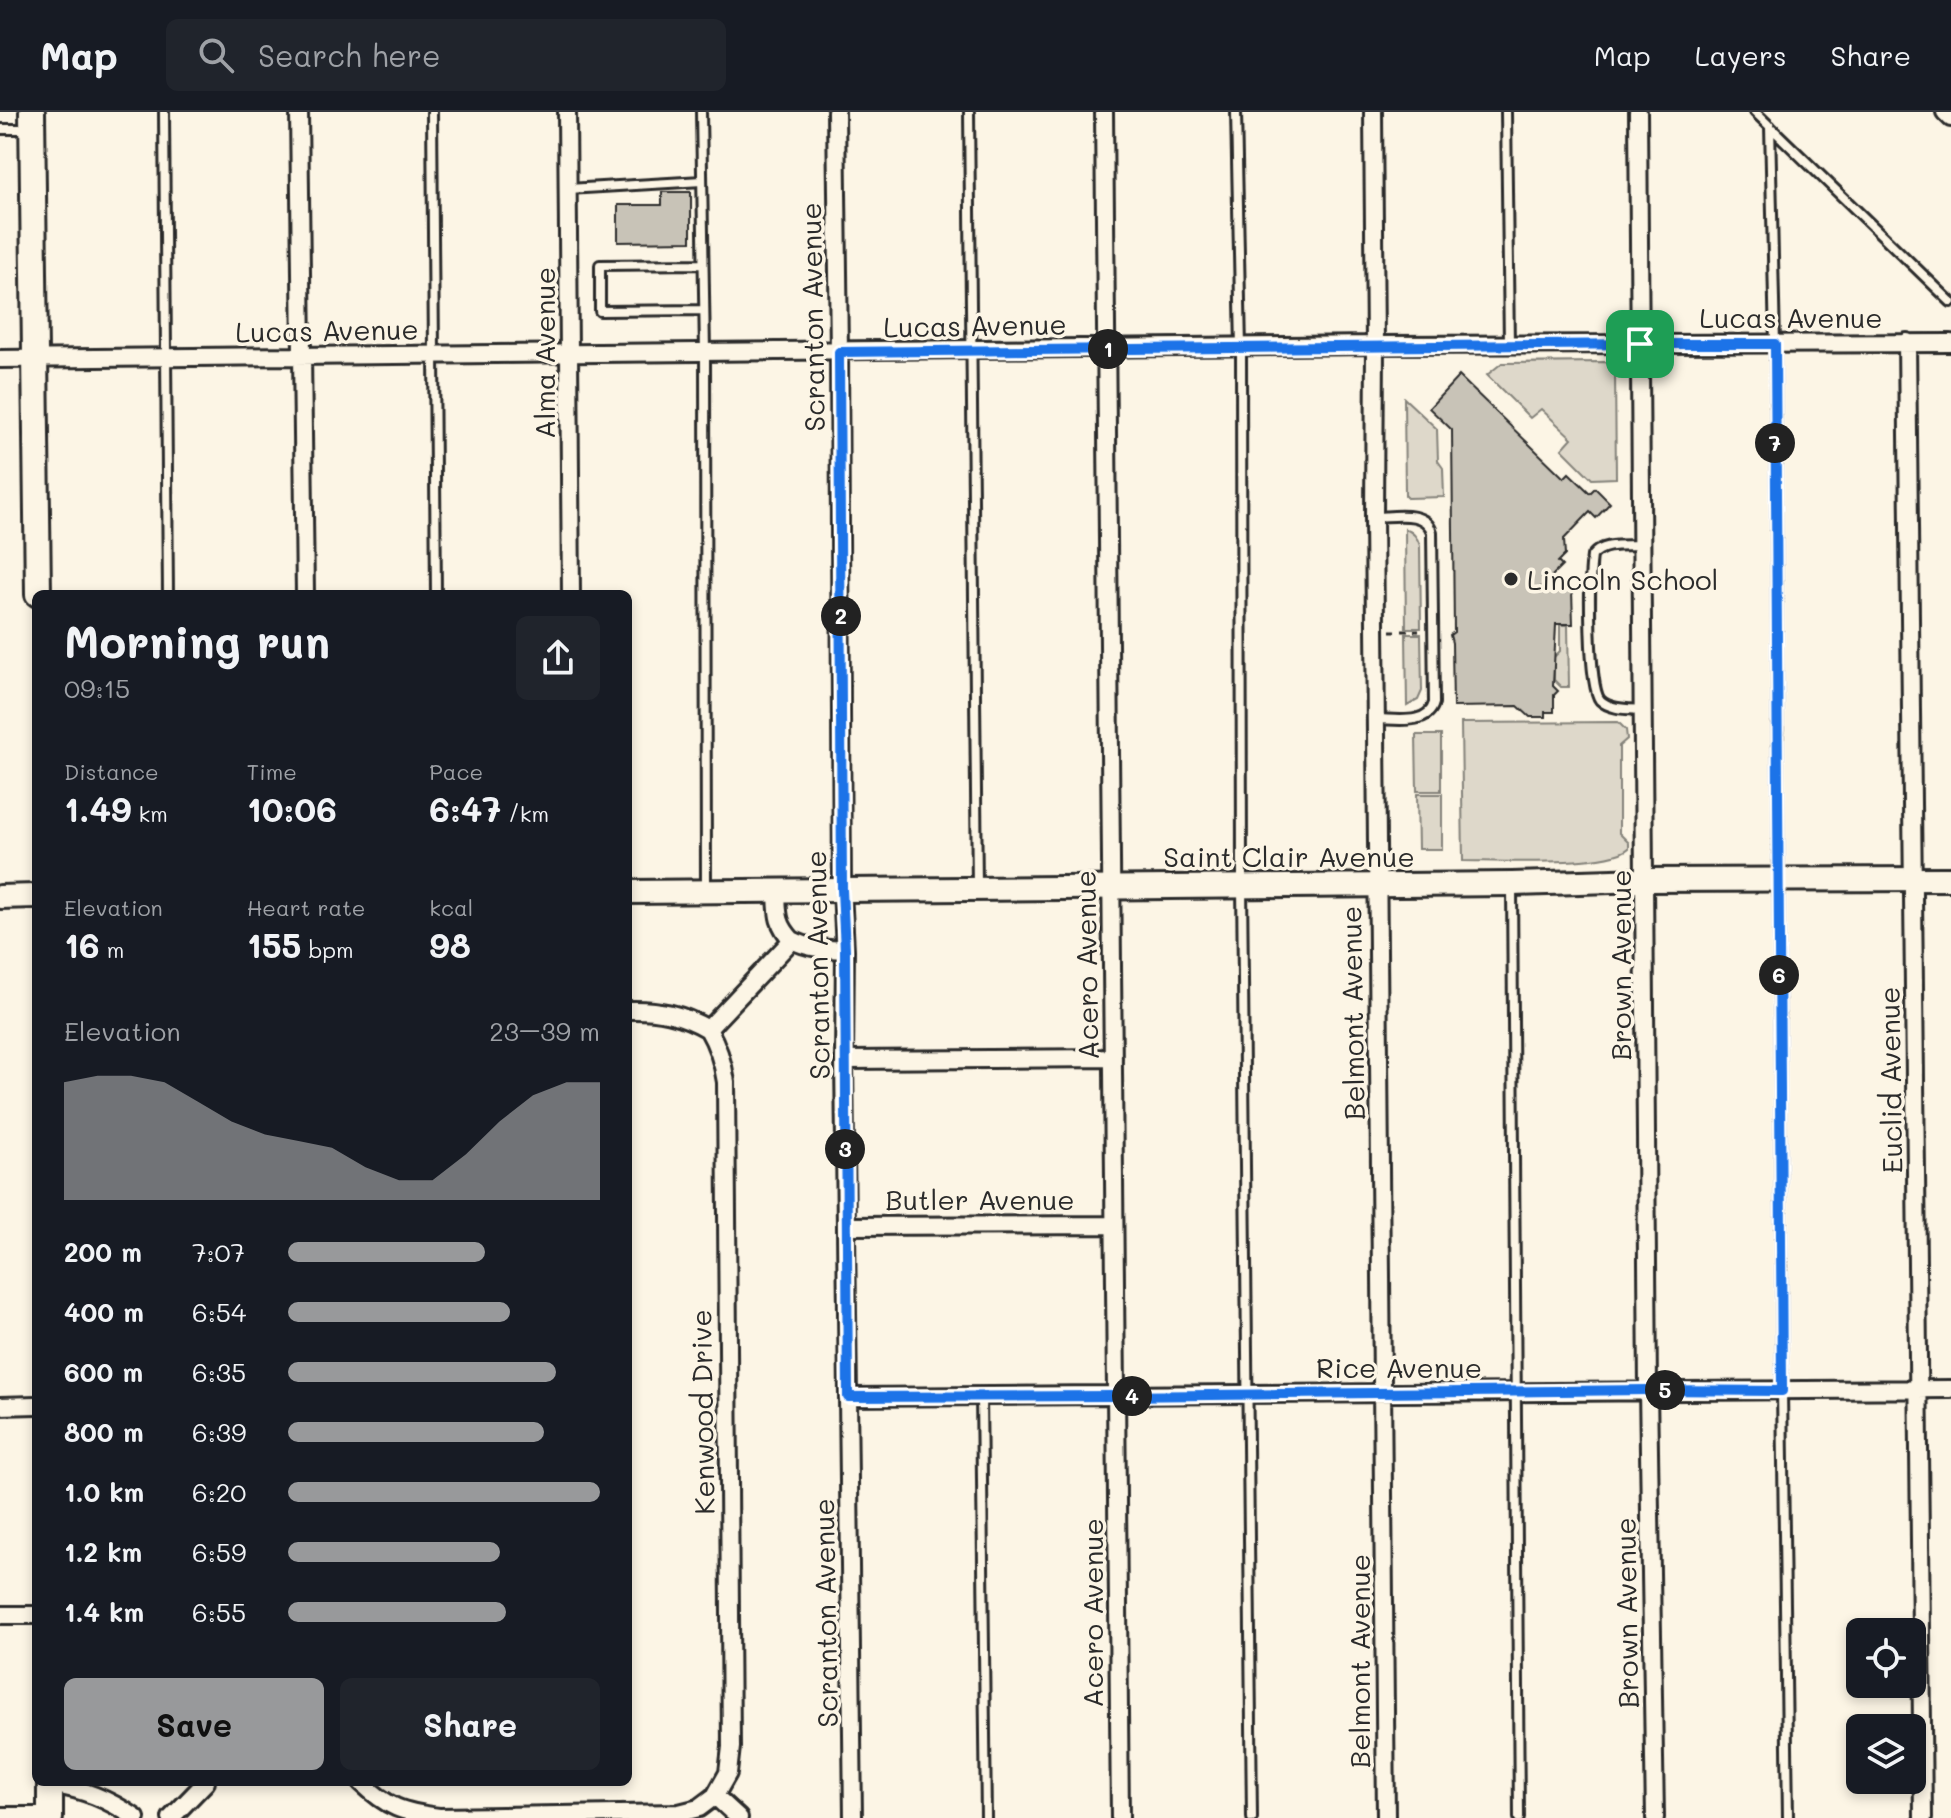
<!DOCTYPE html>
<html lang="en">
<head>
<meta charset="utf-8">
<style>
	:root { --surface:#171b24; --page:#20242c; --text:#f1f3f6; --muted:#9ea1a6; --line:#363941; --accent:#98999b }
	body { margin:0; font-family:Mali,sans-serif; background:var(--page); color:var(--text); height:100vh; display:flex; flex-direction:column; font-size:30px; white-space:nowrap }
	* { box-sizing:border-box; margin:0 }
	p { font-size:26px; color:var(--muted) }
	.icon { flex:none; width:44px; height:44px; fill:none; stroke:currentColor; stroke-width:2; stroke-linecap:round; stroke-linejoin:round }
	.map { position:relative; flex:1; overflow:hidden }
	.sheet { position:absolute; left:32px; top:478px; width:600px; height:1196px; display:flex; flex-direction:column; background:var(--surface); border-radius:12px; box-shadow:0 4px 12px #0003 }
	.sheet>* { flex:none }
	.tools { position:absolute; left:1846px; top:1506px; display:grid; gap:16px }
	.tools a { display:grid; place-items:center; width:80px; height:80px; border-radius:12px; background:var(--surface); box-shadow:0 4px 12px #0003; font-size:40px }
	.pin { position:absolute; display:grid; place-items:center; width:68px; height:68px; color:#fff; margin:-34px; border-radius:16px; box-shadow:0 4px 12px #0006 }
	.km { position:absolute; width:40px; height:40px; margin:-20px; border-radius:50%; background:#222; color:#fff; font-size:22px; line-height:40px; text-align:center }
	.round { display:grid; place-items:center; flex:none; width:84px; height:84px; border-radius:12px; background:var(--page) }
	.headline { display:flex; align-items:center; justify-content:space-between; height:136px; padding:0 32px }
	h1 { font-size:44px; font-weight:700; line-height:60px }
	.metrics { display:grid; grid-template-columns:repeat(3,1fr); gap:12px; height:136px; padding:8px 32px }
	.metrics div { display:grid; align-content:center }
	.metrics b { font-size:34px; font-weight:700 }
	.metrics small { font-size:22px; font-weight:400 }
	.metrics p { font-size:22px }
	.chart { height:224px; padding:16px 32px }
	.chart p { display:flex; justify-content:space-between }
	.chart svg { width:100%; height:144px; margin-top:8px; fill:var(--accent); opacity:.7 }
	.cta { display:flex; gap:16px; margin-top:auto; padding:16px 32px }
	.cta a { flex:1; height:92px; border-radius:12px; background:var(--accent); color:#111; font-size:32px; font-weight:700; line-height:92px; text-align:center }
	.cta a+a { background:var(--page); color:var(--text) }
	ul { padding:0 32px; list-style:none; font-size:26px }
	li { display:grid; grid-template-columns:128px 96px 1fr; align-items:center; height:60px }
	li i { height:20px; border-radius:10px; background:var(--accent) }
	header { display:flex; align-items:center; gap:48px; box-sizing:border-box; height:112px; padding:0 40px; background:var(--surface); border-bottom:2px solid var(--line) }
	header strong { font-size:38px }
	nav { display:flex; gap:44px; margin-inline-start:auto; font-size:28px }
	.search { width:560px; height:72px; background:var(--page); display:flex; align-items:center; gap:20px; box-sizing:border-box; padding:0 28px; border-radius:12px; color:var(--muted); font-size:30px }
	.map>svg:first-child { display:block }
</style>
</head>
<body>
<header>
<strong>Map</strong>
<div class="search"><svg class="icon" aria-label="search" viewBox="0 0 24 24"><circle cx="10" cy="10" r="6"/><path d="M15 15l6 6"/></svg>Search here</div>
<nav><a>Map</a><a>Layers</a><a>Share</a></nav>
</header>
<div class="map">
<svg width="1951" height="1706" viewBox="0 0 1951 1706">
	<rect width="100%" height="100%" fill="#fcf5e5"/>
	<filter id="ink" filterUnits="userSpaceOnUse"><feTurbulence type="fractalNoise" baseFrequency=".0125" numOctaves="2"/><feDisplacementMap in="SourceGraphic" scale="16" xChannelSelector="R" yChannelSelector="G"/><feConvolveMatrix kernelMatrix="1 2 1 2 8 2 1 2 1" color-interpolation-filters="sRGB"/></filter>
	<g filter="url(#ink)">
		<!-- green -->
		<path fill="#ded8ca" stroke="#84827a" stroke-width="2" d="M1606,250L1615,259L1616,366L1592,367L1562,337L1572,326L1541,297L1530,306L1487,263L1502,251Z
			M1404,286L1437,317L1438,349L1443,356L1444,385L1408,386L1405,383Z
			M1405,417C1414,420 1418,426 1420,434L1421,516H1406Z
			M1560,513H1568L1569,575H1561L1554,568V545L1560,539Z
			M1406,522H1421L1422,579L1418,588L1407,594Z
			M1618,610L1626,618L1627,627L1619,634V721L1629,731V736C1609,755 1494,749 1463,749L1461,611Z
			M1416,623H1441V679H1417Z
			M1417,682H1442V737H1418Z"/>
		<!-- building -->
		<path fill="#c8c3b7" stroke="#2b2b2b" stroke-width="2" d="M662,80H691V129L618,130V93H662Z
			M1459,264L1564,366L1569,361L1590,381L1595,376L1610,391L1596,406L1590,400L1564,427L1565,443L1558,450L1562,454L1537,479L1572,478L1573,512H1556L1553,574L1558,579L1554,583V600H1545V605H1530L1518,594L1453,595L1452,531L1450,523L1454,520L1452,318L1429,296Z"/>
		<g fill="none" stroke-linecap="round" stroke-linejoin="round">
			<!-- service casing -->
			<g stroke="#2b2b2b" stroke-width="14">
				<path id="service" d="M164,0L168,482
					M432,0L436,482
					M701,0L705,241L706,778
					M969,0L977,776
					M1236,0L1241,236L1242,774L1252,1706
					M1506,0L1509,232
					M1755,0L1951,190
					M1770,14L1775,232L1782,1279L1788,1706
					M0,17H31
					M568,77L702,69
					M703,152L600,153V199L704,198
					M1374,405C1393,405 1425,397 1432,420L1434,591C1428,614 1395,607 1376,607
					M1641,433C1626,434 1603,430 1592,444C1589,465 1588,573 1600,588C1610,598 1629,597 1642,598
					M1512,775L1519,1706
					M981,1283L986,1706"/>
			</g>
			<!-- minor casing -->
			<g stroke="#2b2b2b" stroke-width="22">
				<path id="minor" d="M299,0L305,482
					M567,0L571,482
					M836,0L839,240L842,778L845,838L844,948L853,1706
					M1104,0L1120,1706
					M1373,0L1375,233L1374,405L1386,1706
					M1638,0L1648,1278L1655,1706
					M1945,0L1951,6
					M1907,230L1923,1706
					M0,247L1375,233L1951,231
					M792,828C810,837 825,837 845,838
					M628,898C658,897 682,902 708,917
					M844,948L1113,946
					M846,1114L1114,1113
					M848,1285L1951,1277
					M0,1294L36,1293
					M0,1503H36
					M361,1670C388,1696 402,1700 439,1705L679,1701L699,1696L715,1684L739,1706
					M50,1672C83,1677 108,1687 136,1706
					M715,1684L728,1661L731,1635L726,970C723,950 718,934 708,917L792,828C776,811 778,801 777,778
					M0,1704H50
					M171,1706L206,1670"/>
			</g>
			<!-- tertiary casing -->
			<g stroke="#2b2b2b" stroke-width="28">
				<path id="tertiary" d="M628,780L1512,772L1645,768L1951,767
					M0,785L36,784"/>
			</g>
			<!-- secondary casing -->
			<g stroke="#2b2b2b" stroke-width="30">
				<path id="secondary" d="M32,0L38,482
					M50,1670V1706"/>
			</g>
			<!-- path -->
			<path stroke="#2b2b2b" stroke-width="3" stroke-dasharray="6 6" stroke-linecap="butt" d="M1390,519H1419"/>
			<!-- service -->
			<use href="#service" stroke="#fcf5e5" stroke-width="8"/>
			<!-- minor -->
			<use href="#minor" stroke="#fcf5e5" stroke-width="16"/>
			<!-- tertiary -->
			<use href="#tertiary" stroke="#fcf5e5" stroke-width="22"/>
			<!-- secondary -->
			<use href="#secondary" stroke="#fcf5e5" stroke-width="24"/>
		</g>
	</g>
	<g fill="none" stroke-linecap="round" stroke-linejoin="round" filter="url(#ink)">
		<!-- route casing -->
		<g stroke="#fff" stroke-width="16">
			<path id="route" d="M1640,232H1775L1782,1279L1648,1278L1116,1284L848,1285L845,838L842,778L839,240Z"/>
		</g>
		<!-- route -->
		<use href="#route" stroke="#1a73e8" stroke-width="10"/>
	</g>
	<!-- markers -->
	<circle fill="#2b2b2b" stroke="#fcf5e5" stroke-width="3" cx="1511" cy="467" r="8"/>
	<g text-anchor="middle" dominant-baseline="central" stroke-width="7" stroke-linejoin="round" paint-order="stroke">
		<!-- street labels -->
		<g font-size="28" fill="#2b2b2b" stroke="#fcf5e5">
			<text transform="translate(812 205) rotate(-91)">Scranton Avenue</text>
			<text x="1791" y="205">Lucas Avenue</text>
			<text transform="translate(975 213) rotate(-1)">Lucas Avenue</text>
			<text transform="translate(327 218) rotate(-1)">Lucas Avenue</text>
			<text transform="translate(544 241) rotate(-90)">Alma Avenue</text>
			<text x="1289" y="744">Saint Clair Avenue</text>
			<text transform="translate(817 853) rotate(-91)">Scranton Avenue</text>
			<text transform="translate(1086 853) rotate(-91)">Acero Avenue</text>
			<text transform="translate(1620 853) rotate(-90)">Brown Avenue</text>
			<text transform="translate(1352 901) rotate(-91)">Belmont Avenue</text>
			<text transform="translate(1890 968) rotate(-91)">Euclid Avenue</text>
			<text x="980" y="1087">Butler Avenue</text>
			<text x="1399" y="1255">Rice Avenue</text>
			<text transform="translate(702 1300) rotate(-91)">Kenwood Drive</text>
			<text transform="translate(825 1501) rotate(-91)">Scranton Avenue</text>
			<text transform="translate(1092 1501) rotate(-90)">Acero Avenue</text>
			<text transform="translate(1626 1501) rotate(-91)">Brown Avenue</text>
			<text transform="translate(1359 1549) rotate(-90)">Belmont Avenue</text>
		</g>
		<!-- poi labels -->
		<g font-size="28" fill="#2b2b2b" stroke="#fcf5e5" text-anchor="start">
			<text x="1527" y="467">Lincoln School</text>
		</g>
	</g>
</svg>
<div class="tools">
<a><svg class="icon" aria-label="locate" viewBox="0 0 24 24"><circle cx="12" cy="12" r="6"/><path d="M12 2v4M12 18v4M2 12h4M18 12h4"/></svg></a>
<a><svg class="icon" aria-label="layers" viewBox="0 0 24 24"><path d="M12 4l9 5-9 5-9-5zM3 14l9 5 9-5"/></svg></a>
</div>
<div class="pin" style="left:1640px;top:232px;background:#1e9e55"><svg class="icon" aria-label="arrive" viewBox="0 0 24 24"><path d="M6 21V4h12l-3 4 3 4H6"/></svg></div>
<b class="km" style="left:1108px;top:237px">1</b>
<b class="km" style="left:841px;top:504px">2</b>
<b class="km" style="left:845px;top:1037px">3</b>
<b class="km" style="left:1132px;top:1284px">4</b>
<b class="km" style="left:1665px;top:1278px">5</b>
<b class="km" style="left:1779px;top:863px">6</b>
<b class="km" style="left:1775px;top:331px">7</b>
<section class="sheet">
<div class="headline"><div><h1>Morning run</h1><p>09:15</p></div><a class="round"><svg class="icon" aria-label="share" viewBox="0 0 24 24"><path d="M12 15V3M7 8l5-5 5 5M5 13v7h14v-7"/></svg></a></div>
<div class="metrics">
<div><p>Distance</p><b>1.49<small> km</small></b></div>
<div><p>Time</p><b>10:06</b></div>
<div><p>Pace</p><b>6:47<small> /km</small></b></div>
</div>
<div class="metrics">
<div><p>Elevation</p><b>16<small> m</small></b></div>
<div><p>Heart rate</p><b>155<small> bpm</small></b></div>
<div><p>kcal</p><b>98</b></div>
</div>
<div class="chart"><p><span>Elevation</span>23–39 m</p>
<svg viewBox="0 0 160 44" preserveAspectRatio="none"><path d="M0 44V8L10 6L20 6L30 8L40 14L50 20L60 24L70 26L80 28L90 34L100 38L110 38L120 30L130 20L140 12L150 8L160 8V44z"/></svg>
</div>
<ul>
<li><b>200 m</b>7:07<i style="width:63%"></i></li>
<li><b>400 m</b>6:54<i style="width:71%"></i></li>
<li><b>600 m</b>6:35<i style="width:86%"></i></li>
<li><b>800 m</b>6:39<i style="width:82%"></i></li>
<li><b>1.0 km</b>6:20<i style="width:100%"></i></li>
<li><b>1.2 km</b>6:59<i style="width:68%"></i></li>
<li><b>1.4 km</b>6:55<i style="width:70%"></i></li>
</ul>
<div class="cta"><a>Save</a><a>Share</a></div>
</section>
</div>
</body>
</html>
